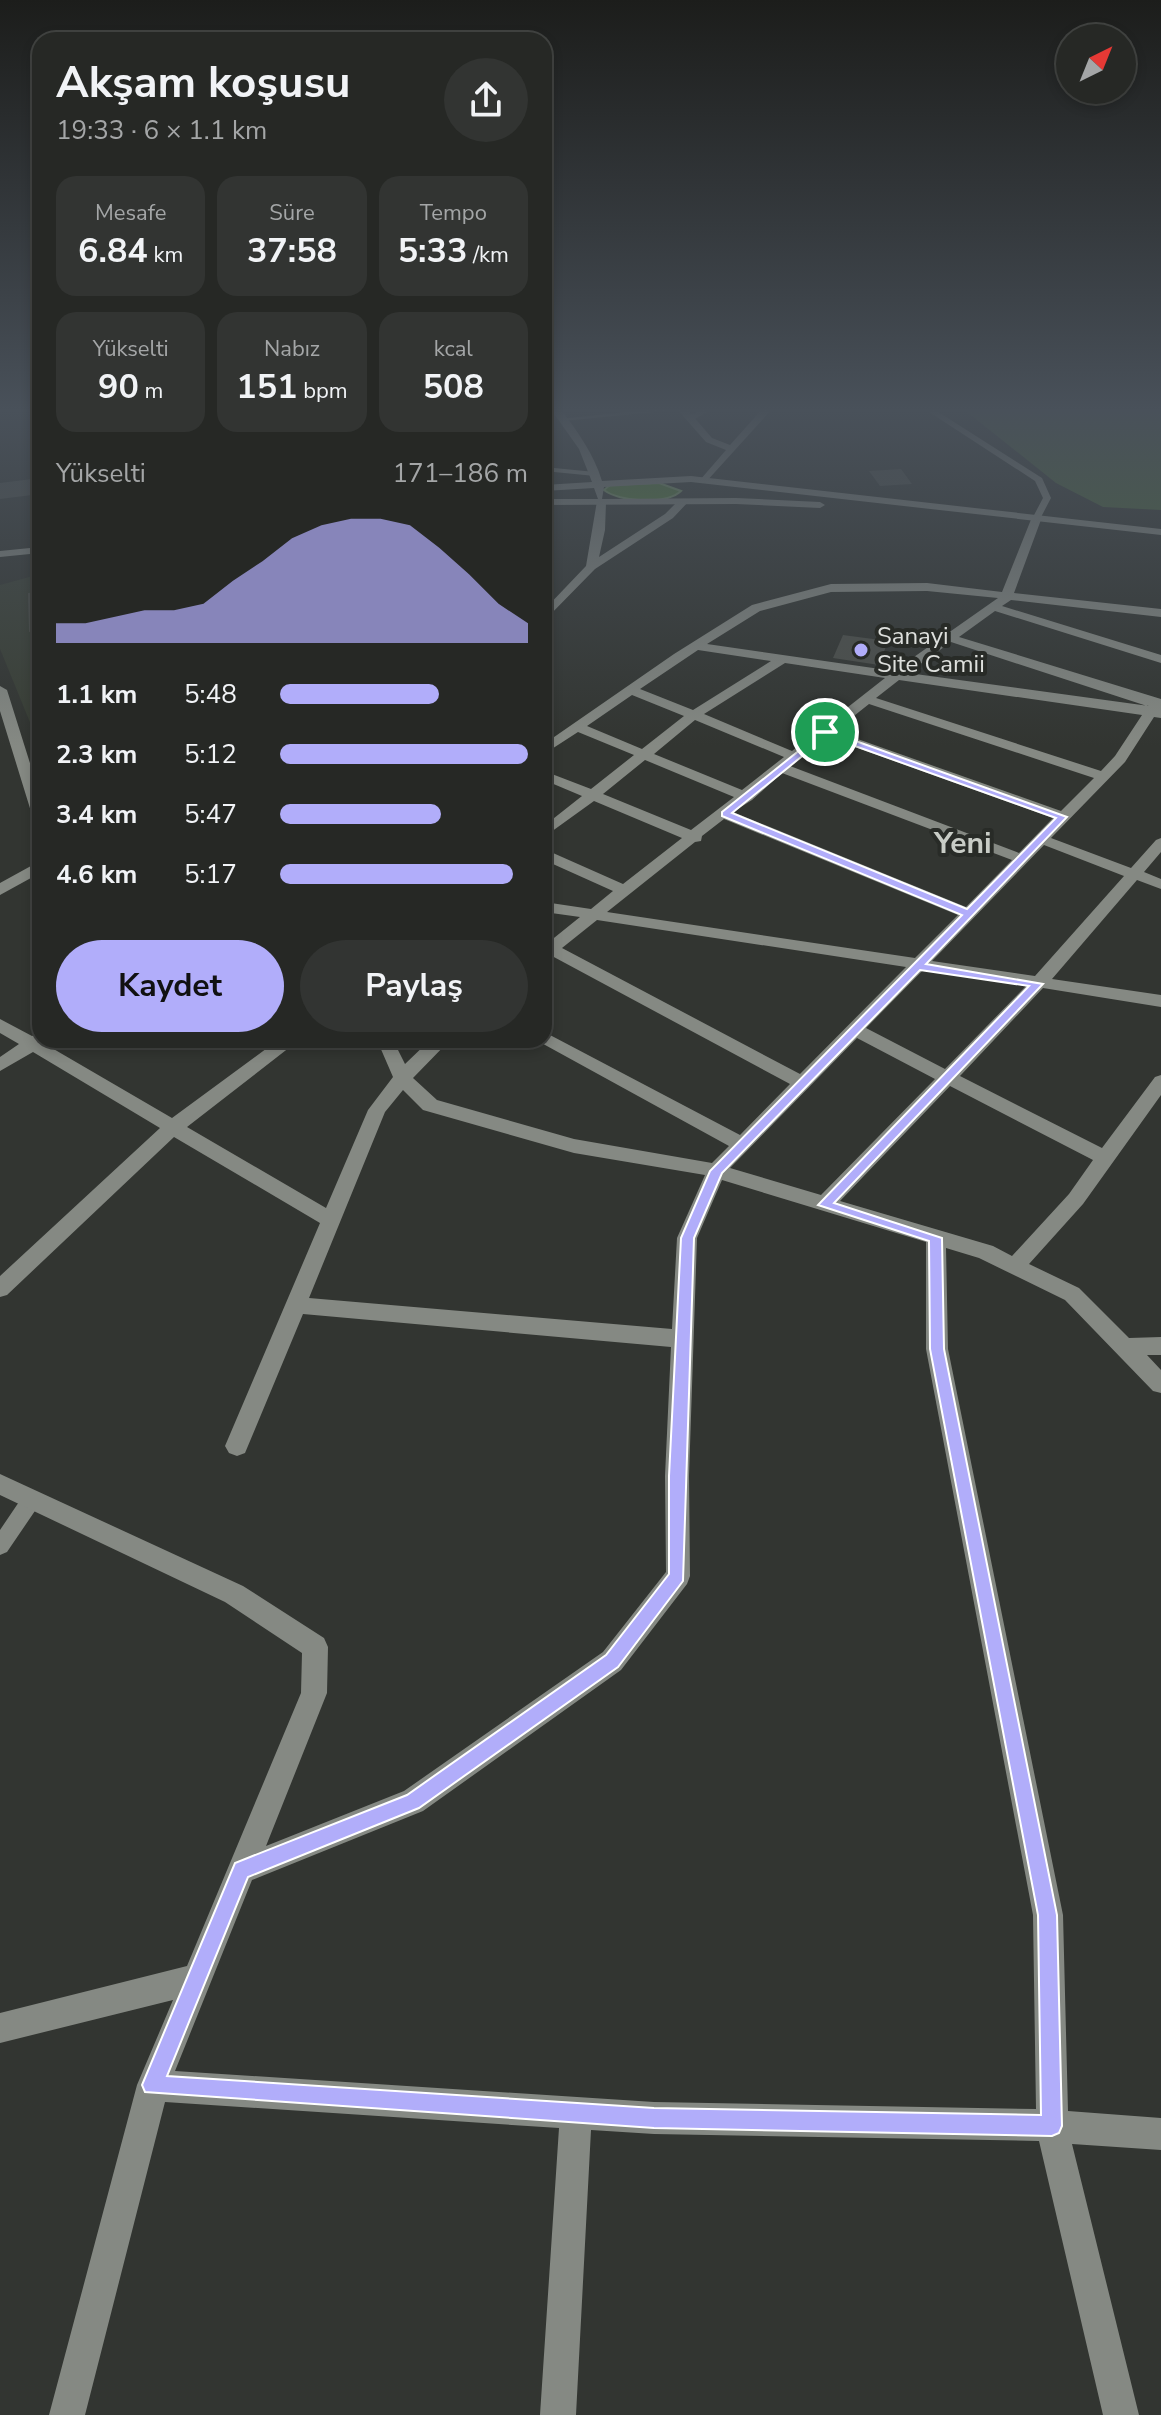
<!DOCTYPE html>
<html lang="tr">
<head>
<meta charset="utf-8">
<style>
	:root { --surface:#262825; --page:#323432; --text:#f1f3f6; --muted:#a4a6a7; --line:#424442; --accent:#b1adfa }
	body { margin:0; font-family:"Nunito Sans",sans-serif; background:var(--page); color:var(--text); height:100vh; display:flex; flex-direction:column; font-size:30px; white-space:nowrap }
	* { box-sizing:border-box; margin:0 }
	p { font-size:26px; color:var(--muted) }
	.icon { flex:none; width:44px; height:44px; fill:none; stroke:currentColor; stroke-width:2; stroke-linecap:round; stroke-linejoin:round }
	.map { position:relative; flex:1; overflow:hidden }
	.panel { position:absolute; left:32px; top:32px; width:520px; height:1016px; display:flex; flex-direction:column; background:var(--surface); border-radius:24px; box-shadow:0 4px 12px #0003,0 0 0 2px var(--line) }
	.panel>* { flex:none }
	.needle { width:52px; rotate:43deg }
	.controls { position:absolute; left:1056px; top:24px; display:grid; gap:16px }
	.controls a { display:grid; place-items:center; width:80px; height:80px; border-radius:50%; background:var(--surface); box-shadow:0 4px 12px #0003,0 0 0 2px var(--line); font-size:40px }
	.pin { position:absolute; display:grid; place-items:center; width:68px; height:68px; color:#fff; margin:-34px; border:4px solid #fff; border-radius:50%; box-shadow:0 2px 8px #0007 }
	.round { display:grid; place-items:center; flex:none; width:84px; height:84px; border-radius:42px; background:var(--page) }
	.summary { display:flex; align-items:center; justify-content:space-between; height:136px; padding:0 24px }
	h1 { font-size:44px; font-weight:700; line-height:60px }
	.stats { display:grid; grid-template-columns:repeat(3,1fr); gap:12px; height:136px; padding:8px 24px }
	.stats div { display:grid; align-content:center; border-radius:20px; background:var(--page); text-align:center }
	.stats b { font-size:34px; font-weight:700 }
	.stats small { font-size:22px; font-weight:400 }
	.stats p { font-size:22px }
	.chart { height:224px; padding:16px 24px }
	.chart p { display:flex; justify-content:space-between }
	.chart svg { width:100%; height:144px; margin-top:8px; fill:var(--accent); opacity:.7 }
	.button { display:flex; gap:16px; margin-top:auto; padding:16px 24px }
	.button a { flex:1; height:92px; border-radius:48px; background:var(--accent); color:#111; font-size:32px; font-weight:700; line-height:92px; text-align:center }
	.button a+a { background:var(--page); color:var(--text) }
	ul { padding:0 24px; list-style:none; font-size:26px }
	li { display:grid; grid-template-columns:128px 96px 1fr; align-items:center; height:60px }
	li i { height:20px; border-radius:10px; background:var(--accent) }
	.map>svg:first-child { display:block }
</style>
</head>
<body>
<div class="map">
<svg width="1161" height="2415" viewBox="0 0 1161 2415">
	<rect width="100%" height="100%" fill="#323531"/>
	<!-- built -->
	<path fill="#393f35" d="M40,574V747L0,649V585Z"/>
	<!-- green -->
	<path fill="#4a663b" d="M962,408H1161V510L1103,507L1056,483Z"/>
	<!-- water -->
	<path fill="#548537" stroke="#7da069" stroke-width="2" d="M659,483L681,491C666,505 619,502 604,490L610,485Z"/>
	<!-- building -->
	<path fill="#4c4f4a" d="M901,469L912,484L880,486L869,471Z
		M40,478V494L0,499V483Z
		M40,592V630L29,632L28,593Z
		M843,635L888,641L879,665L833,658Z"/>
	<g fill="none" stroke-linecap="round" stroke-linejoin="round">
		<!-- service -->
		<path fill="#858983" fill-rule="evenodd" d="M665,408L685,409L563,421L559,419Z
			M704,408H714L693,420L686,418Z
			M923,408H932L1042,478L1051,498L1040,519L1033,517L1043,498L1035,481Z
			M544,467L595,472L599,474L595,476L544,471Z
			M32,1491L39,1493L42,1499L39,1505L7,1552L0,1555V1530L25,1493Z"/>
		<!-- minor -->
		<path fill="#858983" fill-rule="evenodd" d="M676,408H686L712,438L730,445L763,408H773L705,483L700,480L726,450L706,442Z
			M680,499L689,501L673,518L595,569L544,621V610L586,566L597,501L606,503L605,530L599,557L665,514Z
			M1037,514L1042,517L1014,593L1161,609V617L1011,600L1002,606L1161,655V663L995,611L959,637L1161,699V718L1154,717L1125,762L1051,838L1131,868L1156,840L1161,838V852L1144,872L1161,879V889L1137,880L1052,979L1161,995V1007L1043,988L960,1076L1102,1148L1155,1077L1161,1075V1095L1083,1204L1029,1264L1079,1288L1129,1338L1161,1337V1355H1147L1161,1370V1393L1153,1391L1065,1300L979,1258L946,1248L948,1349L1063,1915L1068,2111L1161,2118V2150L1072,2144L1139,2415H1103L1039,2141L654,2134L591,2130L576,2415H540L559,2128L165,2102L85,2415H49L137,2085L173,2000L0,2043V2013L187,1966L301,1693L302,1653L225,1602L0,1495V1474L243,1586L324,1638L328,1647L327,1693L266,1846L404,1791L603,1652L666,1572L665,1476L671,1347L303,1314L245,1453L237,1456L229,1453L225,1446L320,1223L174,1137L7,1295L0,1297V1276L160,1128L33,1052L0,1071V1057L19,1044L0,1033V1019L32,1036L40,1033V1040H48L45,1044L172,1118L278,1040H299L187,1127L326,1208L368,1110L393,1077L380,1047L372,1040H393L405,1064L430,1040H450L413,1078L437,1100L574,1139L712,1163L729,1146L536,1040H544V1033L550,1035L740,1135L790,1084L552,956L544,959V946L580,917L544,912V902L591,909L613,891L544,860V849L623,884L682,838L594,801L544,837V826L582,796L544,780V771L591,789L634,755L578,732L544,754V744L674,654L752,605L831,584L927,583L1002,592L1032,517ZM927,591L998,598L894,671L707,644L760,611L831,592ZM951,642L1147,706H1149L908,673ZM698,650L771,661L693,710L640,689ZM785,663L885,678L792,751L704,714ZM899,680L1142,715L1115,756L1101,771L876,698ZM632,695L684,716L642,749L587,726ZM869,704L1094,778L1061,811L835,731ZM695,720L784,757L742,790L654,754ZM827,737L1053,818L1019,853L790,766ZM645,760L734,797L691,830L603,794ZM782,773L1012,860L966,907L733,812L752,800ZM724,819L958,915L915,958L607,912L695,842L701,841L702,836ZM1044,845L1124,876L1035,976L932,961ZM597,920L906,967L800,1074L562,948ZM923,970L1026,986L945,1069L866,1028ZM857,1038L935,1079L821,1195L730,1168ZM950,1086L1093,1160L1069,1194L1012,1256L993,1246L840,1201ZM403,1090L423,1110L574,1153L705,1175L677,1238L672,1329L309,1298L385,1112ZM722,1180L926,1242V1349L1033,1915L1036,2109L654,2102L175,2071L252,1880L423,1811L621,1670L687,1584L690,1576L689,1476L697,1238Z
			M0,686L7,690L40,795V822L33,818L0,711Z
			M40,861V873L0,895V883Z"/>
		<!-- secondary -->
		<path fill="#858983" fill-rule="evenodd" d="M550,408H560C577,431 594,454 602,481L691,476L1161,529V535L691,482L604,487L602,499L736,498L820,502L825,505L820,508L736,504L544,505V499H598L594,488L544,491V485L592,482L579,449Z
			M40,547V553L0,557V551Z"/>
	</g>
	<!-- sky -->
	<linearGradient id="sky" x2="0" y2="1"><stop stop-color="#1c1d1b"/><stop offset="0.55" stop-color="#49515a"/><stop offset="1" stop-color="#49515a" stop-opacity="0"/></linearGradient>
	<rect width="1161" height="746" fill="url(#sky)"/>
	<!-- route -->
	<path fill="#b1adfa" stroke="#fff" stroke-width="2" fill-rule="evenodd" d="M825,730L1067,817L926,964L1043,984L834,1203L942,1238L944,1349L1057,1915L1062,2126L1059,2133L1052,2136L654,2128L145,2092L142,2085L235,1863L407,1795L606,1655L669,1574V1476L681,1238L710,1171L962,915L722,816V812ZM827,736L1056,818L967,909L732,813ZM920,970L1029,986L818,1205L929,1241L930,1349L1038,1915L1041,2115L654,2108L167,2076L248,1877L419,1808L618,1667L683,1581L694,1238L722,1173Z"/>
	<!-- markers -->
	<circle fill="#b1adfa" stroke="#282b27" stroke-width="3" cx="861" cy="650" r="8"/>
	<g text-anchor="middle" dominant-baseline="central" stroke-width="8" stroke-linejoin="round" paint-order="stroke">
		<!-- far-poi labels -->
		<g font-size="24" fill="#dee0dd" stroke="#282b27" text-anchor="start">
			<text x="877" y="636">Sanayi<tspan x="877" dy="28">Site Camii</tspan></text>
		</g>
		<!-- far-district labels -->
		<g font-size="30" font-weight="bold" fill="#c8ccc6" stroke="#282b27">
			<text x="963" y="843">Yeni</text>
		</g>
	</g>
</svg>
<div class="controls">
<a><svg class="needle" viewBox="-14 -14 28 28"><path d="M0-13l5 13h-10z" fill="#e53935"/><path d="M0 13l5-13h-10z" fill="#a4a6a7"/></svg></a>
</div>
<div class="pin" style="left:825px;top:732px;background:#1e9e55"><svg class="icon" aria-label="arrive" viewBox="0 0 24 24"><path d="M6 21V4h12l-3 4 3 4H6"/></svg></div>
<section class="panel">
<div class="summary"><div><h1>Akşam koşusu</h1><p>19:33 · 6 × 1.1 km</p></div><a class="round"><svg class="icon" aria-label="share" viewBox="0 0 24 24"><path d="M12 15V3M7 8l5-5 5 5M5 13v7h14v-7"/></svg></a></div>
<div class="stats">
<div><p>Mesafe</p><b>6.84<small> km</small></b></div>
<div><p>Süre</p><b>37:58</b></div>
<div><p>Tempo</p><b>5:33<small> /km</small></b></div>
</div>
<div class="stats">
<div><p>Yükselti</p><b>90<small> m</small></b></div>
<div><p>Nabız</p><b>151<small> bpm</small></b></div>
<div><p>kcal</p><b>508</b></div>
</div>
<div class="chart"><p><span>Yükselti</span>171–186 m</p>
<svg viewBox="0 0 160 44" preserveAspectRatio="none"><path d="M0 44V38L10 38L20 36L30 34L40 34L50 32L60 25L70 19L80 12L90 8L100 6L110 6L120 8L130 15L140 23L150 32L160 38V44z"/></svg>
</div>
<ul>
<li><b>1.1 km</b>5:48<i style="width:64%"></i></li>
<li><b>2.3 km</b>5:12<i style="width:100%"></i></li>
<li><b>3.4 km</b>5:47<i style="width:65%"></i></li>
<li><b>4.6 km</b>5:17<i style="width:94%"></i></li>
</ul>
<div class="button"><a>Kaydet</a><a>Paylaş</a></div>
</section>
</div>
</body>
</html>
